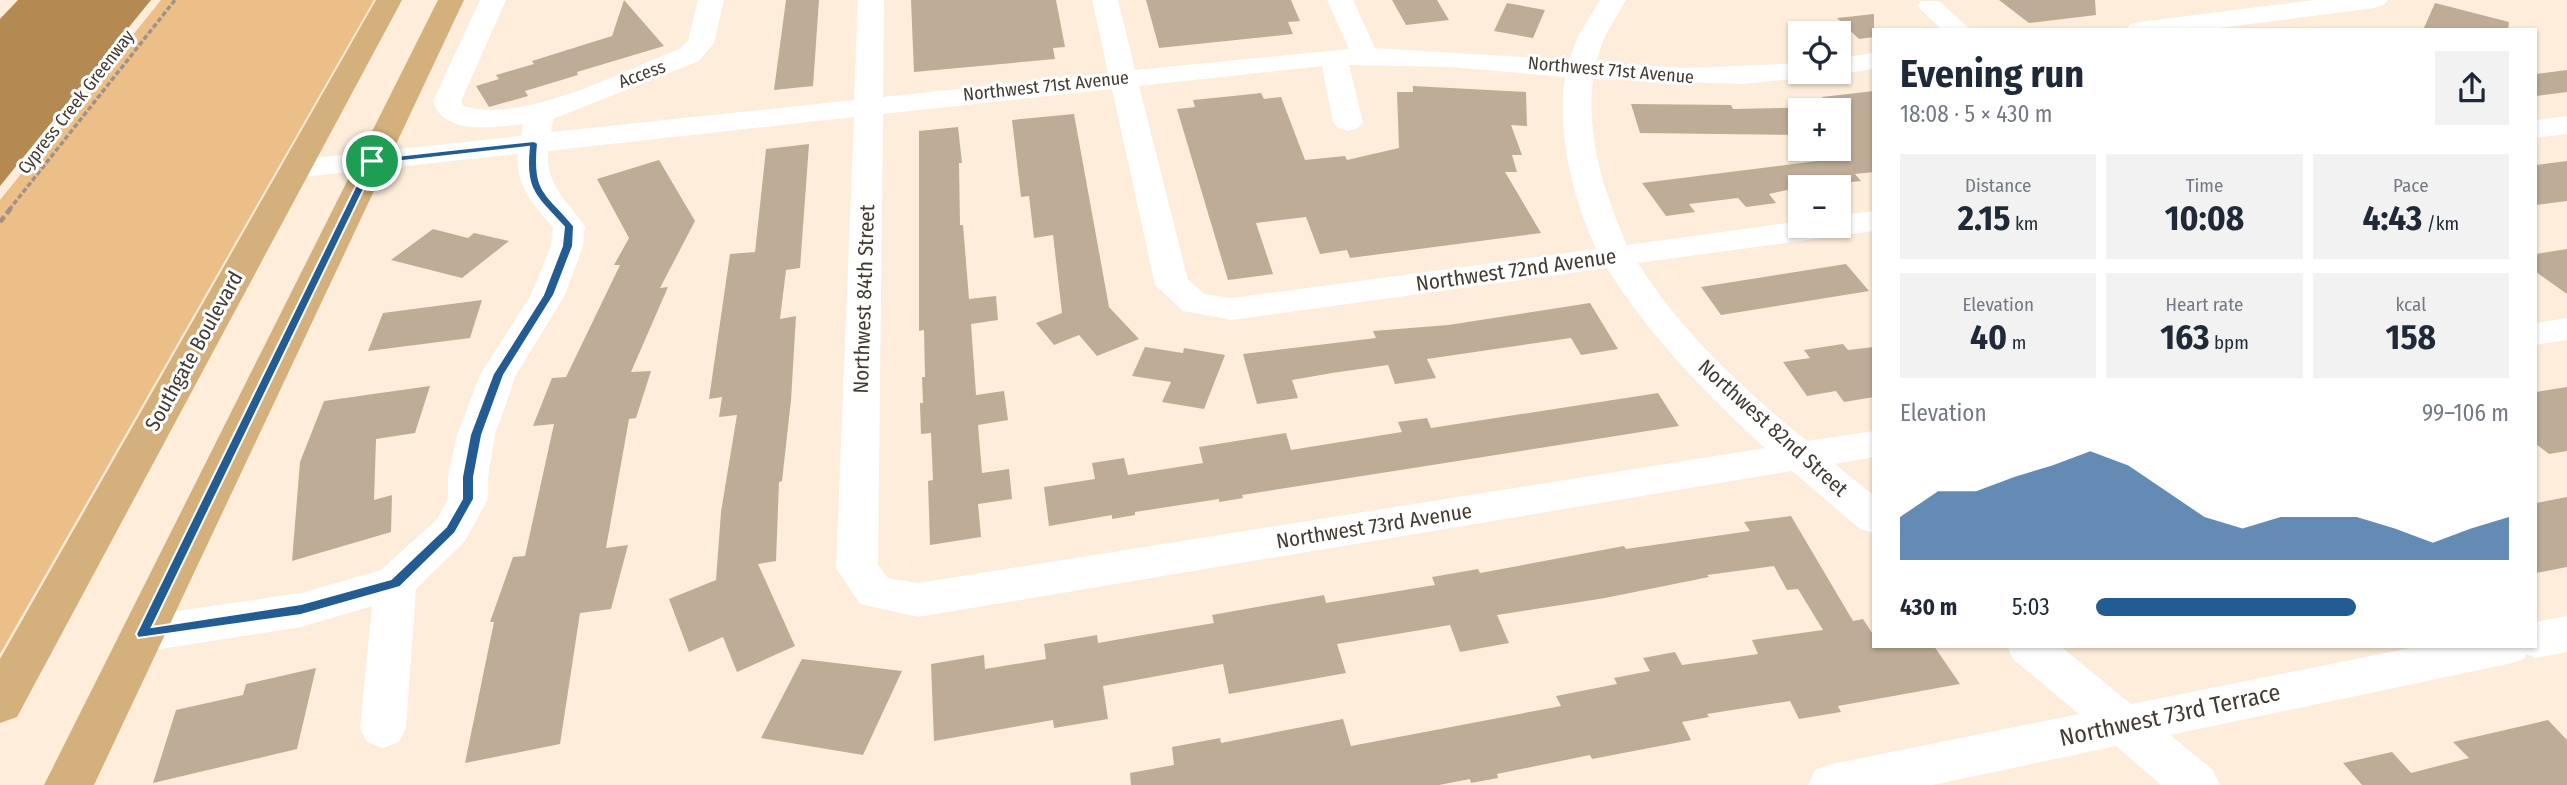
<!DOCTYPE html>
<html lang="en">
<head>
<meta charset="utf-8">
<style>
	:root { --surface:#fff; --page:#f2f2f3; --text:#1f2937; --muted:#747a83; --accent:#235b93 }
	body { margin:0; font-family:"Fira Sans Condensed",sans-serif; background:var(--page); color:var(--text); height:100vh; display:flex; flex-direction:column; font-size:26px; white-space:nowrap }
	* { box-sizing:border-box; margin:0 }
	p { font-size:23px; color:var(--muted) }
	.icon { flex:none; width:38px; height:38px; fill:none; stroke:currentColor; stroke-width:2; stroke-linecap:round; stroke-linejoin:round }
	.map { position:relative; flex:1; overflow:hidden }
	.panel { position:absolute; left:1872px; top:28px; width:665px; height:620px; display:flex; flex-direction:column; background:var(--surface); border-radius:0px; box-shadow:0 2px 5px #0004 }
	.panel>* { flex:none }
	.controls { position:absolute; left:1788px; top:21px; display:grid; gap:14px }
	.controls a { display:grid; place-items:center; width:63px; height:63px; border-radius:0px; background:var(--surface); box-shadow:0 2px 5px #0004; font-size:35px }
	.pin { position:absolute; display:grid; place-items:center; width:60px; height:60px; color:#fff; margin:-30px; border:4px solid #fff; border-radius:50%; box-shadow:0 2px 7px #0007 }
	.round { display:grid; place-items:center; flex:none; width:74px; height:74px; border-radius:0px; background:var(--page) }
	.headline { display:flex; align-items:center; justify-content:space-between; height:119px; padding:0 28px }
	h1 { font-size:38px; font-weight:700; line-height:52px }
	.metrics { display:grid; grid-template-columns:repeat(3,1fr); gap:10px; height:119px; padding:7px 28px }
	.metrics div { display:grid; align-content:center; border-radius:0px; background:var(--page); text-align:center }
	.metrics b { font-size:35px; font-weight:700 }
	.metrics small { font-size:19px; font-weight:400 }
	.metrics p { font-size:19px }
	.chart { height:196px; padding:14px 28px }
	.chart p { display:flex; justify-content:space-between }
	.chart svg { width:100%; height:126px; margin-top:7px; fill:var(--accent); opacity:.7 }
	ul { padding:0 28px; list-style:none; font-size:23px }
	li { display:grid; grid-template-columns:112px 84px 1fr; align-items:center; height:52px }
	li i { height:18px; border-radius:9px; background:var(--accent) }
	.map>svg:first-child { display:block }
</style>
</head>
<body>
<div class="map">
<svg width="2567" height="785" viewBox="0 0 2567 785">
	<rect width="100%" height="100%" fill="#fdedda"/>
	<!-- green -->
	<path fill="#edbf88" d="M161,0H374L0,654V200Z"/>
	<!-- water -->
	<path fill="#b58952" d="M18,0H151L0,186V19Z"/>
	<!-- building -->
	<path fill="#beac96" d="M624,0L664,46L577,72L578,75L525,91L528,96L489,107L476,86L499,79L496,75L534,64L532,61L612,36Z
		M786,0H819L813,86L774,90Z
		M911,0H1056L1065,47L1053,48L1055,59L914,72Z
		M1146,0H1291L1300,21L1288,22L1293,34L1159,48Z
		M1392,0H1437L1449,20L1406,25Z
		M1999,0H2095L2096,15L2029,23Z
		M1507,3L1545,10L1533,38L1494,31Z
		M2435,3L2509,22L2508,30H2423Z
		M1874,14V37L1859,39L1837,18Z
		M2567,70V92L2536,96V74Z
		M1413,86L1526,92L1527,126L1511,125L1522,155H1512L1517,172H1505L1541,233L1350,258L1347,250L1320,254L1306,217L1256,223L1273,274L1228,280L1177,109L1195,107L1193,100L1233,96L1261,93L1264,99L1281,97L1305,160L1345,156L1347,160L1399,148L1397,92H1413Z
		M1874,91V172L1855,174L1861,181L1801,187L1769,194L1776,203L1746,207L1738,198L1689,204L1695,212L1666,216L1642,183L1841,158L1839,110H1834L1822,97Z
		M1631,104L1731,105L1733,109L1826,107L1832,110H1801V135L1640,133Z
		M1074,114L1109,307L1139,339L1097,356L1079,335L1054,345L1036,323L1062,313L1053,235L1034,238L1029,196L1021,197L1012,120Z
		M958,127L962,163H959L960,225H963L969,299L996,296L998,320L971,324L976,395L1004,391L1008,420L978,425L982,473L1009,469L1012,499L978,504L981,537L930,545L928,481L933,480L931,433L921,434L920,403H923L922,377H925L924,330L919,331V131Z
		M809,144L800,268L786,270L780,319L796,316L791,400L782,481L779,482L776,561L758,564L795,646L737,672L723,637L689,652L669,599L716,580L721,512L737,415L719,417L722,397L709,399L730,254L755,252L766,149Z
		M659,160L695,221L660,288L668,287L631,372L651,371L636,418L629,419L606,548L628,545L611,609L580,613L560,744L465,763L494,622H490L513,557L525,556L554,424L533,426L552,378L566,377L620,265H614L629,238L597,179Z
		M2567,161V201L2536,205V165Z
		M433,229L468,238L474,233L509,241L462,278L391,260Z
		M2567,249V294L2536,272V254Z
		M1846,264L1869,291L1721,315L1701,287Z
		M482,300L470,338L368,351L383,313Z
		M1590,303L1618,349L1581,355L1571,338L1427,359L1436,378L1395,384L1388,365L1332,373L1292,380L1298,398L1257,404L1243,354L1376,338L1373,331L1448,325Z
		M1843,344L1848,350L1874,347V397L1844,402L1836,391L1807,396L1783,362L1810,358L1804,350Z
		M1145,347L1183,353L1184,348L1225,355L1204,409L1162,402L1171,382L1132,376Z
		M430,386L415,433L376,439L374,500L392,495L391,532L292,561L300,462L324,401Z
		M2567,387V451L2549,454L2536,444V392Z
		M1658,393L1679,426L1242,495L1243,498L1219,502V499L1135,512V515L1112,519V515L1049,526L1044,487L1095,479L1092,463L1124,458L1128,475L1203,463L1199,447L1286,433L1291,450L1402,432L1398,422L1427,418L1431,428Z
		M2567,497V567L2536,573V503Z
		M1791,516L1853,621L1863,619L1874,636V646H1934L1960,684L1838,706L1841,712L1799,719L1790,701L1707,714L1709,717L1682,722L1691,740L1592,759L1590,755L1497,774L1498,778L1471,783L1470,779L1439,785H1131L1130,773L1174,765L1172,747L1220,738L1221,743L1343,719L1351,746L1561,706L1556,696L1617,684L1614,678L1650,671L1643,658L1675,652L1682,665L1758,654L1752,640L1823,630L1798,589L1787,590L1774,566L1707,575L1709,577L1605,598L1497,615L1509,643L1460,652L1450,625L1403,633L1337,644L1346,673L1229,694L1223,664L1103,686L1108,719L1054,728L1053,720L934,741L931,664L984,655L985,669L1046,659L1044,644L1097,635L1098,643L1166,631L1214,623L1212,615L1324,595L1326,603L1435,585L1432,577L1478,569L1480,573L1624,546L1626,549L1750,531L1744,522Z
		M802,659L902,671L863,755L761,738Z
		M316,668L297,749L153,783L176,710L243,695L246,684Z
		M2548,720L2567,740V785H2362L2343,763L2392,752L2411,773L2469,758L2453,742Z"/>
	<g fill="none" stroke-linecap="round" stroke-linejoin="round">
		<!-- path-far1 -->
		<path stroke="#9f9386" stroke-width="3.5" stroke-dasharray="5 2.5" stroke-linecap="butt" d="M9,210L175,0"/>
		<!-- path -->
		<path stroke="#9f9386" stroke-width="4.5" stroke-dasharray="7 3.5" stroke-linecap="butt" d="M0,222L11,208"/>
		<!-- minor -->
		<path fill="#fff" fill-rule="evenodd" d="M480,0H506L461,101L463,106C523,124 621,72 679,49L688,41L698,0H724L714,43L699,61L553,119L551,132L854,100L858,0H884L883,97L1108,73L1092,0H1118L1135,70L1349,49L1327,0H1353L1375,48L1569,60L1578,36L1600,0H1626L1605,36L1596,62L1684,68L1801,63V72H1814L1811,77L1743,84L1593,79C1586,137 1604,192 1627,245L1801,221V226H1839V215L1874,211V231L1638,263C1682,333 1743,389 1807,441L1874,431V457L1835,464L1874,496V533L1860,529L1792,471L918,617L860,604L836,568L854,117L548,151C546,186 566,199 585,226L583,246L565,295L516,375L495,435L488,477V499L465,541L416,589L406,728L399,742L383,748L367,742L360,728L372,606L301,627L142,652L127,646L120,634L127,622L142,616L301,593L381,570L437,519L448,499V477L457,435L480,375L531,295L551,246L553,227C533,205 515,185 518,154L294,178L283,175L279,169L283,163L294,160L521,136L523,124C494,127 443,136 433,101ZM1349,65L1451,67L1565,77C1557,136 1572,195 1596,249L1232,298L1205,294L1188,280L1139,86L1322,66L1333,122L1338,128L1348,131L1358,128L1363,122ZM1112,89L1155,285L1183,311L1232,320L1607,268C1650,337 1705,393 1765,448L918,583L888,578L878,565L883,114Z
			M2314,0H2388L2384,5L2375,8L2203,30H2126L2130,24L2139,22Z
			M1921,1H1939L1971,30H1942L1917,6Z
			M1874,53V69L1839,74L1829,72H1839V58Z
			M2567,116V134L2536,138V120Z
			M2567,318V340L2536,345V323Z
			M2567,616V652L2536,658L2526,654L2524,659L2508,664L2170,735L2213,770L2220,785H2161L2116,746L1933,785H1808L1815,770L1832,764L2079,714L2013,659L2007,646H2060L2131,704L2420,646H2536V622Z"/>
		<!-- major -->
		<path fill="#d3b07c" fill-rule="evenodd" d="M376,0H402L17,717L0,723V659Z
			M438,0H464L94,785H44Z"/>
	</g>
	<!-- route -->
	<path fill="#235b93" stroke="#fff" stroke-width="2" fill-rule="evenodd" d="M534,141L538,143C533,193 545,191 574,226L573,246L554,295L504,375L482,435L474,477V499L455,533L400,587L301,615L138,638L136,634L369,159ZM529,147C524,191 536,196 564,227L562,246L543,295L493,374L470,435L462,477V499L446,527L391,579L301,604L152,627L376,164Z"/>
	<g text-anchor="middle" dominant-baseline="central" stroke-width="6" stroke-linejoin="round" paint-order="stroke">
		<!-- far-street labels -->
		<g font-size="18" fill="#433b32" stroke="#fff">
			<text transform="translate(1611 70) rotate(5)">Northwest 71st Avenue</text>
			<text transform="translate(642 74) rotate(-20)">Access</text>
			<text transform="translate(1046 86) rotate(-6)">Northwest 71st Avenue</text>
			<text transform="translate(76 102) rotate(-52)">Cypress Creek Greenway</text>
		</g>
		<!-- street labels -->
		<g font-size="21" fill="#433b32" stroke="#fff">
			<text transform="translate(1516 270) rotate(-8)">Northwest 72nd Avenue</text>
			<text transform="translate(864 299) rotate(-88)">Northwest 84th Street</text>
			<text transform="translate(194 351) rotate(-61)">Southgate Boulevard</text>
			<text transform="translate(1773 428) rotate(42)">Northwest 82nd Street</text>
			<text transform="translate(1374 526) rotate(-9)">Northwest 73rd Avenue</text>
		</g>
		<!-- near-street labels -->
		<g font-size="24" fill="#433b32" stroke="#fff">
			<text transform="translate(2170 715) rotate(-12)">Northwest 73rd Terrace</text>
		</g>
	</g>
</svg>
<div class="controls">
<a><svg class="icon" aria-label="locate" viewBox="0 0 24 24"><circle cx="12" cy="12" r="6"/><path d="M12 2v4M12 18v4M2 12h4M18 12h4"/></svg></a>
<a>+</a>
<a>−</a>
</div>
<div class="pin" style="left:372px;top:161px;background:#1e9e55"><svg class="icon" aria-label="arrive" viewBox="0 0 24 24"><path d="M6 21V4h12l-3 4 3 4H6"/></svg></div>
<section class="panel">
<div class="headline"><div><h1>Evening run</h1><p>18:08 · 5 × 430 m</p></div><a class="round"><svg class="icon" aria-label="share" viewBox="0 0 24 24"><path d="M12 15V3M7 8l5-5 5 5M5 13v7h14v-7"/></svg></a></div>
<div class="metrics">
<div><p>Distance</p><b>2.15<small> km</small></b></div>
<div><p>Time</p><b>10:08</b></div>
<div><p>Pace</p><b>4:43<small> /km</small></b></div>
</div>
<div class="metrics">
<div><p>Elevation</p><b>40<small> m</small></b></div>
<div><p>Heart rate</p><b>163<small> bpm</small></b></div>
<div><p>kcal</p><b>158</b></div>
</div>
<div class="chart"><p><span>Elevation</span>99–106 m</p>
<svg viewBox="0 0 160 44" preserveAspectRatio="none"><path d="M0 44V29L10 20L20 20L30 15L40 11L50 6L60 11L70 20L80 29L90 33L100 29L110 29L120 29L130 33L140 38L150 33L160 29V44z"/></svg>
</div>
<ul>
<li><b>430 m</b>5:03<i style="width:63%"></i></li>
</ul>
</section>
</div>
</body>
</html>
